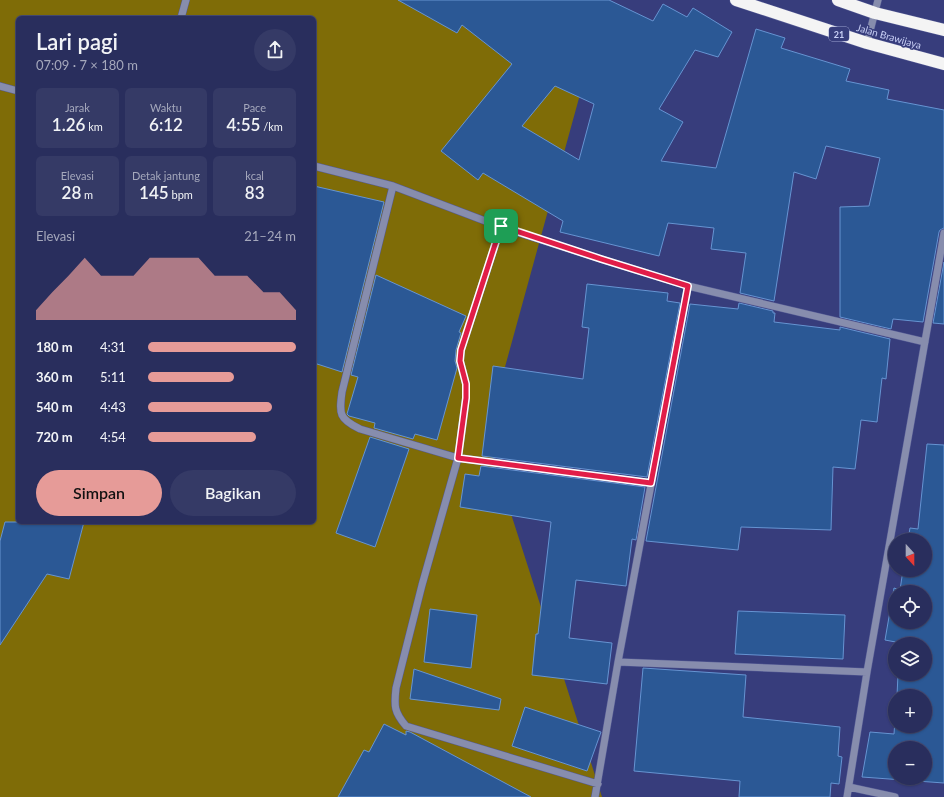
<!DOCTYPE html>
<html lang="id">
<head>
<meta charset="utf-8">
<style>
	:root { --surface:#292e5d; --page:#353a66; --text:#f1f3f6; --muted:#a5a8bc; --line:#454a72; --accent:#e69b98 }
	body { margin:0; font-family:Lato,sans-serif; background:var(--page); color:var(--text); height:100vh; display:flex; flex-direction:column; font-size:15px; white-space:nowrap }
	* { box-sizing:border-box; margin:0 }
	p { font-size:13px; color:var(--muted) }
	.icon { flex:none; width:22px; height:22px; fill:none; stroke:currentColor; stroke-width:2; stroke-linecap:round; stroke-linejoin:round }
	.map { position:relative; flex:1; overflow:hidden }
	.sheet { position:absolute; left:16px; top:16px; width:300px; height:508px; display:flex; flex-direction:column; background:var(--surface); border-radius:6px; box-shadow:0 1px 3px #0004,0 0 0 1px var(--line) }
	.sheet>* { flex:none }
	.needle { width:26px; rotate:159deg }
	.controls { position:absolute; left:888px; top:533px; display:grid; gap:8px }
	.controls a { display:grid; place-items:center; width:44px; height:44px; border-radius:50%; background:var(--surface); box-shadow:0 1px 3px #0004,0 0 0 1px var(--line); font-size:20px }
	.pin { position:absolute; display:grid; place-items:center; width:34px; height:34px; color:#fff; margin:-17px; border-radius:8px; box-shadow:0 2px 6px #0006 }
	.round { display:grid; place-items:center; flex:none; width:42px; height:42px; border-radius:21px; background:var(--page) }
	.head { display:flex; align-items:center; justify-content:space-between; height:68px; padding:0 20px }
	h1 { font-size:22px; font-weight:600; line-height:30px }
	.figures { display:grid; grid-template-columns:repeat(3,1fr); gap:6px; height:68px; padding:4px 20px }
	.figures div { display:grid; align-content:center; border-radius:6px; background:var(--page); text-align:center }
	.figures b { font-size:17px; font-weight:600 }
	.figures small { font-size:11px; font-weight:400 }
	.figures p { font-size:11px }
	.chart { height:112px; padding:8px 20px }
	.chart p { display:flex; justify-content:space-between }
	.chart svg { width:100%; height:72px; margin-top:4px; fill:var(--accent); opacity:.7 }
	.primary-button { display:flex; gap:8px; margin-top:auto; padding:8px 20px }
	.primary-button a { flex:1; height:46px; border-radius:24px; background:var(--accent); color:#111; font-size:16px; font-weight:600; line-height:46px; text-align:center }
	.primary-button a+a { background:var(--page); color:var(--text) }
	ul { padding:0 20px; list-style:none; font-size:13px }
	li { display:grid; grid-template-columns:64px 48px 1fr; align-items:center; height:30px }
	li i { height:10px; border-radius:5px; background:var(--accent) }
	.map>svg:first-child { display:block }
</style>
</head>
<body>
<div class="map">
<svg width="944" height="797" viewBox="0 0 944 797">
	<rect width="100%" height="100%" fill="#373d7c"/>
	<!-- green -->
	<path fill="#7f6c07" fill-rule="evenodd" d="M0,0H606L486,436L602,797H0ZM18,18H314V522H18Z"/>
	<!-- building -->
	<path fill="#2b5895" stroke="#6694d2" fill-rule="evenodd" d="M398,0H609L653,21L663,4L687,17L693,8L732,32L718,57L695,50L659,109L683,122L661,161L716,168L756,29L785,38L781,48L850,69L846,81L889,90L887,99L944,110V228L940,230L939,232L923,322L893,319L891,329L840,317V207L869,206L880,158L826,146L816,179L794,172L774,301L740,293L746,253L711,249L714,228L668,223L659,256L560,232L563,221L483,173L478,180L441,151L512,64L462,25L457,33ZM555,86L594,104L579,160L522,126Z
		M314,186L384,202L342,372L314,363Z
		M944,262V324L933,323Z
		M376,275L466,316L459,332L461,333L456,350L455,361L457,368L437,440L415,434L413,439L374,428L375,423L349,416L347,414L358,377L351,375Z
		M587,284L668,293L667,301L680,303L647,477L482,456L493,366L583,379L589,328L582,327Z
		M739,303L773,311V313H775L774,322L840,330V327L890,339L886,379L882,378L877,422L861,420L855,469L833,467L831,530L741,527L738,550L646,541L690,304L738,309Z
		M370,437L409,449L375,547L336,533Z
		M927,444L944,445V783L862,777L870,732L894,734L895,720V726H925V696H897L898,674H925V644H901V643L885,640L894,588L900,590L903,570H925V540H908L910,528L918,529ZM895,592H925V622H895ZM895,748H925V778H895Z
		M481,466L645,487L636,540L632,539L626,586L576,580L569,638L612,643L607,684L532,675L536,634H538L551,522L460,507L465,474L479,476Z
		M5,522H84L69,579L47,574L0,645V541Z
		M430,609L477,615L471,668L424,662Z
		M738,611L845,615L843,659L735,654Z
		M643,668L746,675L743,717L840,727L838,756L842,757L839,784L831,783L830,797H739L740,781L634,771Z
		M414,669L501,699L499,710L410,699Z
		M525,707L601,732L587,771L512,746Z
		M384,724L406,735V731L410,732L531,797H338L364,750L369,752Z"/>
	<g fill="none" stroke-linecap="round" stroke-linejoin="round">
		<!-- minor casing -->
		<g stroke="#545a94" stroke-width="8">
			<path id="minor" d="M181,18L186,0
				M867,43L878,0
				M0,86L18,91
				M314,166L393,186L501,227L601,259L688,286L925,342
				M393,186L342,392C339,414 339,419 360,429L458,458L651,483
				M501,227L461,350L460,361L466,384V398L458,458L422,585L396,688C394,706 394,712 406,726L598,784
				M618,662L867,672
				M849,787L895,797
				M595,797L618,662L688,286
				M847,797L867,672L944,233"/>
		</g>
		<!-- highway casing -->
		<g stroke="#545a94" stroke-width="13">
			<path id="highway" d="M736,0L867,43L944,64
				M838,0L875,13L944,30"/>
		</g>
		<!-- minor -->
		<use href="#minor" stroke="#878dad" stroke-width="7"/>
		<!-- highway -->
		<use href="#highway" stroke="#f4f4f4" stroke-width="12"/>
	</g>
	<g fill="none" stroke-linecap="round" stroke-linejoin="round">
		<!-- route casing -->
		<g stroke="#fff" stroke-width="8">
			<path id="route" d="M501,226L601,259L688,286L651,483L458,458L466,398V384L460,361L461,350Z"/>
		</g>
		<!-- route -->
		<use href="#route" stroke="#e11d48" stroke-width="5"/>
	</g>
	<g text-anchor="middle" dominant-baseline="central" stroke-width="3" stroke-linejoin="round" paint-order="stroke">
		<!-- shield labels -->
		<rect fill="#373d7c" stroke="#9da4d1" stroke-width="1" x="829" y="27" width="20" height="14" rx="3"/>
		<g font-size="9" font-weight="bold" fill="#c9d0f6">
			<text x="839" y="34">21</text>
		</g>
		<!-- street labels -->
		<g font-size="10" fill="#c9d0f6" stroke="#373d7c">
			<text transform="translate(889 36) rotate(16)">Jalan Brawijaya</text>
		</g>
	</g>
</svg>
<div class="controls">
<a><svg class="needle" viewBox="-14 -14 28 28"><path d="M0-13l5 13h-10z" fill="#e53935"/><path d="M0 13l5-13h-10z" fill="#a5a8bc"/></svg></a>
<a><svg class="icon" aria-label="locate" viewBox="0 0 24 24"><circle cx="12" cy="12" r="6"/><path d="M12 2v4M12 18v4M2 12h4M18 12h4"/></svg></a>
<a><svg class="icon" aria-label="layers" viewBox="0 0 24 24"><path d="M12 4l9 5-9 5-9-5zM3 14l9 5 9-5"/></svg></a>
<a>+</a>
<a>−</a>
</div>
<div class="pin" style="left:501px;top:226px;background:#1e9e55"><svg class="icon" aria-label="arrive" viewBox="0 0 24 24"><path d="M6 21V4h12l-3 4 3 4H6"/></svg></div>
<section class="sheet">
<div class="head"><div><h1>Lari pagi</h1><p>07:09 · 7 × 180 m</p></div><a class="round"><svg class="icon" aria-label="share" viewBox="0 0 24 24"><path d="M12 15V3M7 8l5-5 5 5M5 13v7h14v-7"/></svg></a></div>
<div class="figures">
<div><p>Jarak</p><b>1.26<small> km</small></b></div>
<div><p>Waktu</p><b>6:12</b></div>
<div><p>Pace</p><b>4:55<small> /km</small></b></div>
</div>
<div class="figures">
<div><p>Elevasi</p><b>28<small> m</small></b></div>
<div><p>Detak jantung</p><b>145<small> bpm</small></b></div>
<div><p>kcal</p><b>83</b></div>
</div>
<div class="chart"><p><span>Elevasi</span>21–24 m</p>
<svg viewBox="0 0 160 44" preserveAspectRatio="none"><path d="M0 44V38L10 27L20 17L30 6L40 17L50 17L60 17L70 6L80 6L90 6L100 6L110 17L120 17L130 17L140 27L150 27L160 38V44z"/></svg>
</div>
<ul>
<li><b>180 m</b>4:31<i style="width:100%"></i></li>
<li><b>360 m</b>5:11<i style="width:58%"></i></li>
<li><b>540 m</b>4:43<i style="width:84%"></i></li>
<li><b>720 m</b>4:54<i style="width:73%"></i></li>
</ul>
<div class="primary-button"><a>Simpan</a><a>Bagikan</a></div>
</section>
</div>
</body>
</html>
